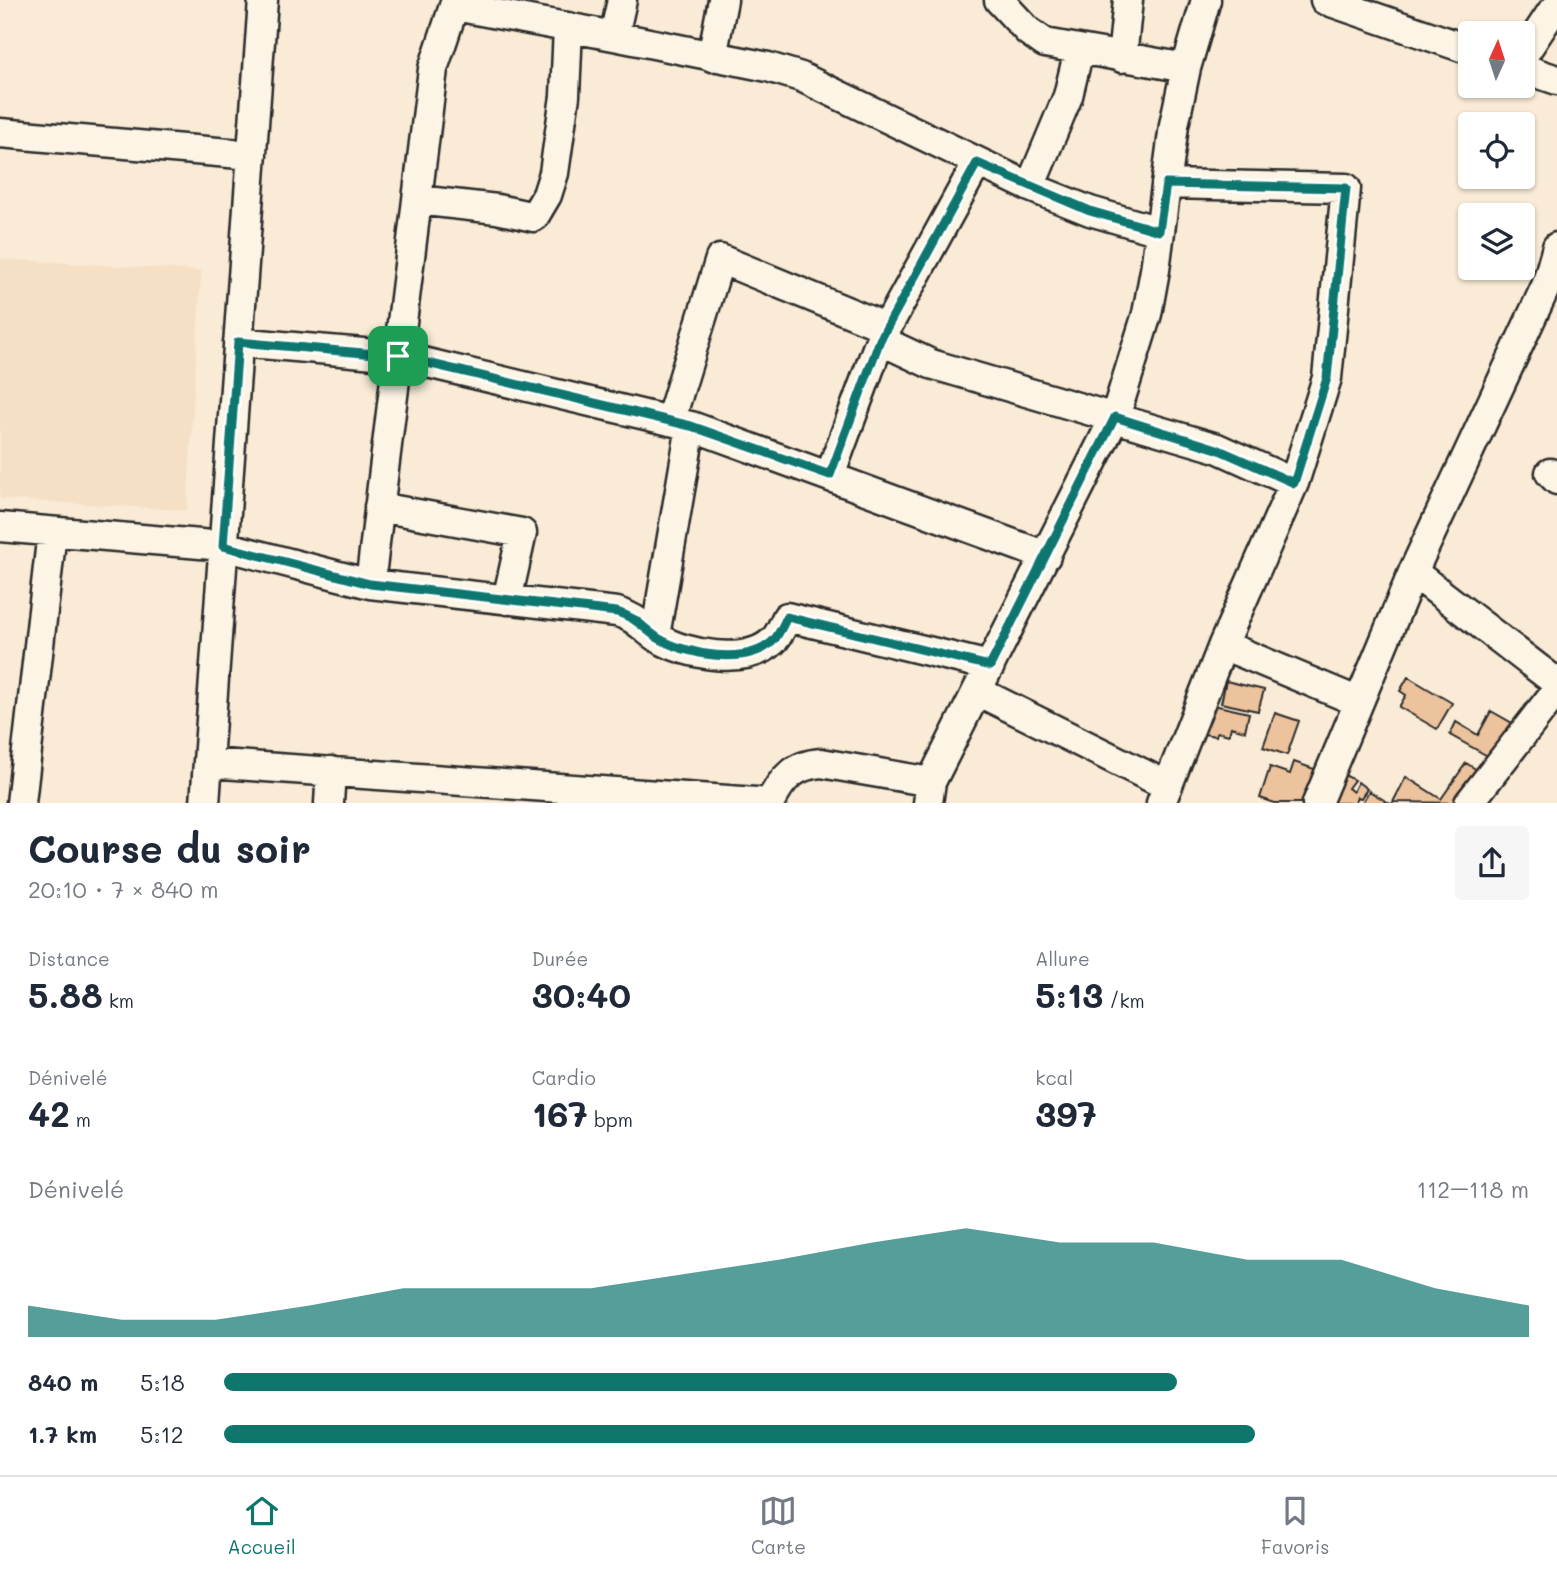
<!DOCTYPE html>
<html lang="fr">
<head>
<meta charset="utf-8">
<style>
	:root { --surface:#fff; --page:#f6f6f7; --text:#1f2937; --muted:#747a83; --line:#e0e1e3; --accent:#0f766e }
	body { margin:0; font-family:Mali,sans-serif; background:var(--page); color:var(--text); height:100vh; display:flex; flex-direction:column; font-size:26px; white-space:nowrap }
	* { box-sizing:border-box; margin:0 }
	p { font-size:23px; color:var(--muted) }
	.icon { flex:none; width:38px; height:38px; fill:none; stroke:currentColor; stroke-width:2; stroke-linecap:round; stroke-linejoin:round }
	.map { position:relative; height:803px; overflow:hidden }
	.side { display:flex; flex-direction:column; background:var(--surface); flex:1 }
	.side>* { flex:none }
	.needle { width:46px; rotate:3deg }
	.tools { position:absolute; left:1458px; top:21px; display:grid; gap:14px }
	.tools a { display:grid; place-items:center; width:77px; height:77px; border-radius:7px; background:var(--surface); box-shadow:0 2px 5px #0004; font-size:35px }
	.pin { position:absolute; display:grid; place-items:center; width:60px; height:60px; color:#fff; margin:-30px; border-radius:14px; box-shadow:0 4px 10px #0006 }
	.round { display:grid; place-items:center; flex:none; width:74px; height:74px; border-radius:7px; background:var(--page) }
	.overview { display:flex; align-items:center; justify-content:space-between; height:119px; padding:0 28px }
	h1 { font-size:38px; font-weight:800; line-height:52px }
	.metrics { display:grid; grid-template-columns:repeat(3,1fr); gap:10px; height:119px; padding:7px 28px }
	.metrics div { display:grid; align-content:center }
	.metrics b { font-size:35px; font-weight:800 }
	.metrics small { font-size:19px; font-weight:400 }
	.metrics p { font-size:19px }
	.chart { height:196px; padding:14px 28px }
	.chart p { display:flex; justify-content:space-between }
	.chart svg { width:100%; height:126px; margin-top:7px; fill:var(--accent); opacity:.7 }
	ul { padding:0 28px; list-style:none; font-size:23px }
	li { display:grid; grid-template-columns:112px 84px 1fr; align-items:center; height:52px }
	li i { height:18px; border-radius:9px; background:var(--accent) }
	.menu { display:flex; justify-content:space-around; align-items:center; height:98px; border-top:2px solid var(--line); background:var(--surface); font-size:19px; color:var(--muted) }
	.menu a { display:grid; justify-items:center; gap:4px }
	.menu .active { color:var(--accent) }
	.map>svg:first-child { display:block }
</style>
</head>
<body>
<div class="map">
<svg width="1557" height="803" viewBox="0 0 1557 803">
	<rect width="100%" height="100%" fill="#f9ebd6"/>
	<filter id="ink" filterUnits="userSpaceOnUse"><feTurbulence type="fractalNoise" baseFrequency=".0143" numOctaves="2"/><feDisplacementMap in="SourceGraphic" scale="14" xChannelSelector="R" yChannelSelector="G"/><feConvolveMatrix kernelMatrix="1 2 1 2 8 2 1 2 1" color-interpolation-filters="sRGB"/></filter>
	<g filter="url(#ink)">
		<!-- built -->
		<path fill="#f5dfc5" d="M0,259L201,271L187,510L0,499Z"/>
		<!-- building -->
		<path fill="#ecc39c" stroke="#2b2b2b" stroke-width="2" d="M1408,677L1452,703L1437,729L1399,707L1406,695L1400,691Z
			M1226,681L1264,690L1258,711L1221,703Z
			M1209,704L1249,713L1245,731L1231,727L1229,735L1217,732L1216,736L1203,734Z
			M1491,711L1512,723L1493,759L1450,735L1456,722L1478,735Z
			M1275,713L1299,721L1287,755L1263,747Z
			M1294,762L1323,772L1312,803H1275L1260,798L1270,767L1290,774Z
			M1466,763L1482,773L1462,803L1393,802L1406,777L1441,799Z
			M1341,773L1354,780L1348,788L1353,792L1358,782L1367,789L1361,798L1357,797L1355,803H1329Z
			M1369,791L1389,803H1362Z"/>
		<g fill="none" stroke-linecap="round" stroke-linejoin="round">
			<!-- minor casing -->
			<g stroke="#2b2b2b" stroke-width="33">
				<path id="minor" d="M999,0L1028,31L1045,43L1186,68
					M1325,0L1470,50
					M455,6L614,36L768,67L801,77L1030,187L1090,211L1159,231
					M614,36L622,0
					M712,57L723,0
					M1522,57L1551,13L1557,7
					M1122,58L1128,0
					M1522,68L1557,80
					M0,133L252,155
					M1030,187L1068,96L1079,50
					M417,200L497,209L534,217L547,195L554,173L565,96L568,27
					M880,340L931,364L1217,448L1294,483
					M238,342L398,356L691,426L1046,556
					M670,421L720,259L887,328
					M1550,473L1557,480
					M830,475L880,340L977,163
					M379,507L522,533L507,600
					M0,527L224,546L370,584L617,612C638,618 642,628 658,638C686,655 747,666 773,641C779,636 783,625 787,617L990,666
					M1413,572L1557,683
					M370,584L433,69L456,0
					M655,636L691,426
					M1223,645L1359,702
					M977,691L1168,786
					M208,763L770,803
					M21,803L52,532
					M205,803L263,0
					M329,803L331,771
					M770,803C781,779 794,765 821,763L931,782
					M928,803L931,782L1115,417L1147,314L1155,270L1174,125L1186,68L1206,0
					M1161,803L1223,645L1294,483L1327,378L1346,188L1166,184
					M1317,803L1413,572L1546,286L1557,247
					M1469,803L1557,690"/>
			</g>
			<!-- minor -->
			<use href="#minor" stroke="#fcf5e5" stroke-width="28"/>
		</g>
	</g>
	<g fill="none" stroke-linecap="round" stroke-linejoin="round" filter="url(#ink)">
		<!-- route casing -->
		<g stroke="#fff" stroke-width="14">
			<path id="route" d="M977,163L1090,211L1159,231L1166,184L1346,188L1327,378L1294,483L1217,449L1115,417L990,666L787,617C783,625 779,635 773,641C747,666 686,655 658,638C641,627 639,619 617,612L370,584L223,546L238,342L398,356L691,426L830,475L880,340Z"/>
		</g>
		<!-- route -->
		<use href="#route" stroke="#0f766e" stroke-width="9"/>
	</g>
</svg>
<div class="tools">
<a><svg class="needle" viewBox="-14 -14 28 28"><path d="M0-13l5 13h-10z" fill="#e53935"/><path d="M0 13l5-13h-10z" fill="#747a83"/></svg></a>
<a><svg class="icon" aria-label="locate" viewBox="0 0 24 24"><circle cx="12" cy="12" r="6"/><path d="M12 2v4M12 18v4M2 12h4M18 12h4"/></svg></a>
<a><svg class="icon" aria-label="layers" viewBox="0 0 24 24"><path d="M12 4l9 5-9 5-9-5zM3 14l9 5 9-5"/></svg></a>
</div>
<div class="pin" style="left:398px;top:356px;background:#1e9e55"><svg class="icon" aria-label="arrive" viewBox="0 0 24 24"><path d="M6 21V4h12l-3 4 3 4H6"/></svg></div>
</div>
<section class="side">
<div class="overview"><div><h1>Course du soir</h1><p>20:10 · 7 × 840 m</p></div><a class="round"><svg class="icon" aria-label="share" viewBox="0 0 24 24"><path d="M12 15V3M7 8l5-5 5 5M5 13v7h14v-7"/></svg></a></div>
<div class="metrics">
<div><p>Distance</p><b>5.88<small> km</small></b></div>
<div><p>Durée</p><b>30:40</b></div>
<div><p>Allure</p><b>5:13<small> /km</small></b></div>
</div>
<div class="metrics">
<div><p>Dénivelé</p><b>42<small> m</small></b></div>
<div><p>Cardio</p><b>167<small> bpm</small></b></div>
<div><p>kcal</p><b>397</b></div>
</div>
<div class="chart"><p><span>Dénivelé</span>112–118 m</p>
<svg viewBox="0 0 160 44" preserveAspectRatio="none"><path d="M0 44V33L10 38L20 38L30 33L40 27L50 27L60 27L70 22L80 17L90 11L100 6L110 11L120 11L130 17L140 17L150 27L160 33V44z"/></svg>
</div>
<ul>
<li><b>840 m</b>5:18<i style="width:73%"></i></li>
<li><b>1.7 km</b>5:12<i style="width:79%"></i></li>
</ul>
</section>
<nav class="menu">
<a class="active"><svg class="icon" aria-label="home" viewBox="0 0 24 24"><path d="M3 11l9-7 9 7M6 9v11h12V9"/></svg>Accueil</a>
<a><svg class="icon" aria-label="map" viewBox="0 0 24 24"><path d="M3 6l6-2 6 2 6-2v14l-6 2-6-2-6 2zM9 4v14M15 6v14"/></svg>Carte</a>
<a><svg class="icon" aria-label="saved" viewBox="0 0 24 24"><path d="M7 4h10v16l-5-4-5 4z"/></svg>Favoris</a>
</nav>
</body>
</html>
